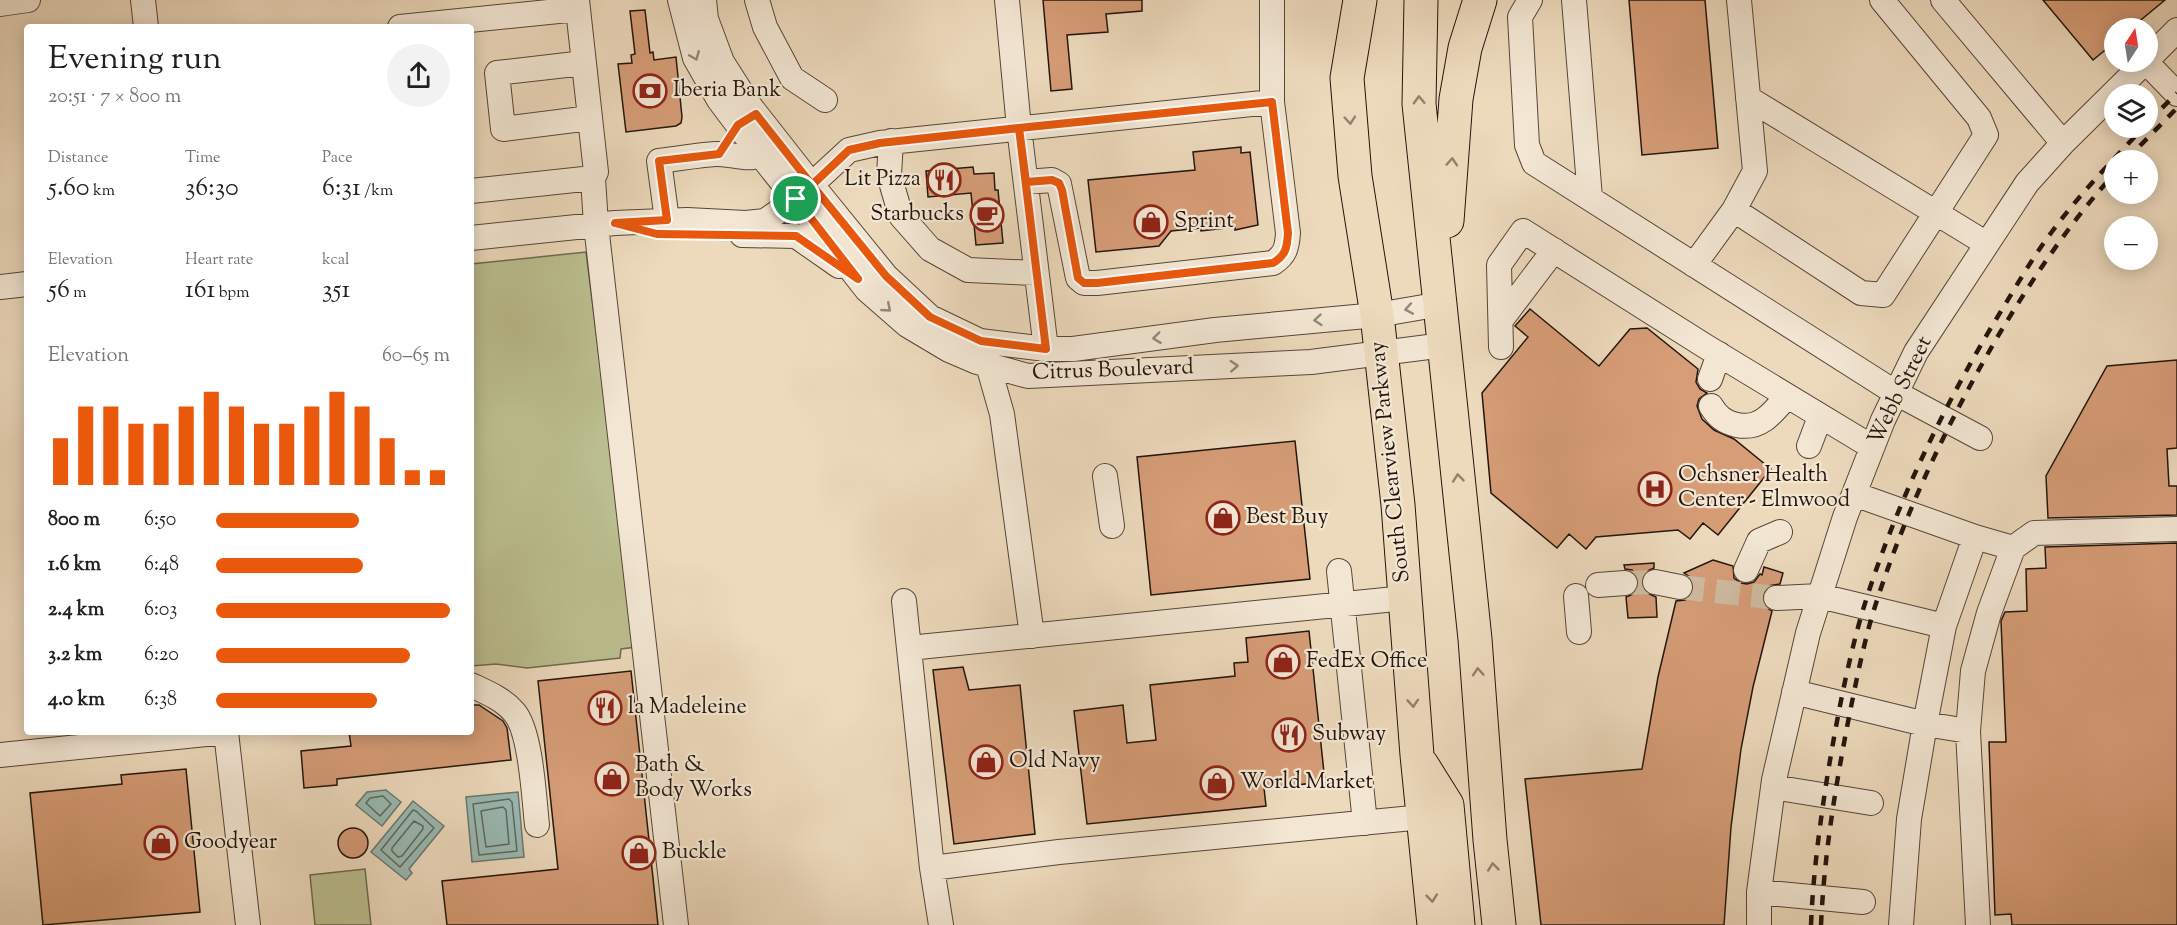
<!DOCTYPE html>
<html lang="en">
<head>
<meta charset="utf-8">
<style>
	:root { --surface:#fff; --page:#f2f2f2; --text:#202124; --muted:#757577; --accent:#ea580c }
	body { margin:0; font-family:"Sorts Mill Goudy",serif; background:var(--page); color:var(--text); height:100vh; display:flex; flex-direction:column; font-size:22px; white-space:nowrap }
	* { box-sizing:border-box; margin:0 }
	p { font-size:20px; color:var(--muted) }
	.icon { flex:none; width:33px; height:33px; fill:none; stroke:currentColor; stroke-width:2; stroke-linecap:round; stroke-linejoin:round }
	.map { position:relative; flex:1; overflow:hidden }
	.side { position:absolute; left:24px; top:24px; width:450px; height:711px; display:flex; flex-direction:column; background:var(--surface); border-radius:6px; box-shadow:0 3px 15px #0003 }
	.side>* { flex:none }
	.needle { width:39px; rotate:12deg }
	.buttons { position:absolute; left:2104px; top:18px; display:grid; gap:12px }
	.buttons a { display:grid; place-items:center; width:54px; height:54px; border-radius:50%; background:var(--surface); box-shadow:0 3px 15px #0003; font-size:30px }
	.pin { position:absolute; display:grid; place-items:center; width:51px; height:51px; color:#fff; margin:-26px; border:3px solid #fff; border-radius:50%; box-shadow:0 2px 6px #0007 }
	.round { display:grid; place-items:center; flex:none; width:63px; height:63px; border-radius:32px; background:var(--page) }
	.headline { display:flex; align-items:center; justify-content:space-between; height:102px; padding:0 24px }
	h1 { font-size:33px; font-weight:600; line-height:45px }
	.figures { display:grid; grid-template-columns:repeat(3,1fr); gap:9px; height:102px; padding:6px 24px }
	.figures div { display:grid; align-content:center }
	.figures b { font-size:26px; font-weight:600 }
	.figures small { font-size:16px; font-weight:400 }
	.figures p { font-size:16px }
	.chart { height:168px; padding:12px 24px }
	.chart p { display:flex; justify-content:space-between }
	.chart svg { width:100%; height:108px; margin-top:6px; stroke:var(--accent); stroke-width:6 }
	ul { padding:0 24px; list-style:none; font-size:20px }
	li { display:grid; grid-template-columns:96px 72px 1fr; align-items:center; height:45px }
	li i { height:15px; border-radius:8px; background:var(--accent) }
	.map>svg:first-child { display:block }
</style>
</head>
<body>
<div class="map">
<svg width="2177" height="925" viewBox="0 0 2177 925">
	<rect width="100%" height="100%" fill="#eddabd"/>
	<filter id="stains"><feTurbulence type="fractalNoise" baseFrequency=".00333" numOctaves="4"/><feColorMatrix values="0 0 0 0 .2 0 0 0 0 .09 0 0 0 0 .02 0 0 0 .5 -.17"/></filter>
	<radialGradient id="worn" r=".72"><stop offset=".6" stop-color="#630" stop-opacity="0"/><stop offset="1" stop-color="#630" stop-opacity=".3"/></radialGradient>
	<!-- green -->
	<path fill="#bbbe8f" stroke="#6f6a4e" stroke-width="1.5" d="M586,252L636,647L621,649L620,658L527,668L496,664L471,666V264Z
		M365,869L371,925H315L310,875Z"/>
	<!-- water -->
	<path fill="#99bab3" stroke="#6a7870" stroke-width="1.5" d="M386,790L401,802L382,826L356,805L367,792Z
		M518,792L524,857L472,862L466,797Z
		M413,801L444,826L409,869L412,873L406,880L371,852Z"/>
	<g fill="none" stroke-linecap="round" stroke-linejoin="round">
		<!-- shore -->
		<path stroke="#5e6860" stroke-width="1.5" d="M383,796L391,804L380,816L366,803L370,798Z
			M509,799L512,802L517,851L479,855L473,804Z
			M503,807L506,810L509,844L486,847L481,811Z
			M413,810L416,811L434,828L400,867L381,850Z
			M414,821L423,826V829L402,856L398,857L392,851V848Z"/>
	</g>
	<!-- building -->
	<path fill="#d69d77" stroke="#23150c" stroke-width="1.5" d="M1043,0H1142V11L1106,14L1108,32L1067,35L1072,89L1051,91Z
		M1629,0H1705L1718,148L1642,155Z
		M2043,0H2165L2131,28H2115V42L2093,60Z
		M645,10L650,53L653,52L654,60L676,57L682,117L681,123L676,126L626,132L618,64L632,63L631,55L635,54L630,11Z
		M1241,147V153L1250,152L1258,225L1235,230V227L1201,231V228L1171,231L1159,246L1096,252L1088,180L1195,170L1193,152Z
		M973,167L974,174L994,173L995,190H998L1003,243L976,245L971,193L928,197L926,171Z
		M1530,309L1599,366L1630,329L1647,328L1698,369L1696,382L1700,389L1707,393L1699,399L1697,406L1702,419L1714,430L1734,439L1771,469L1718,535L1703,523L1690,539L1678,530L1596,537L1586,549L1569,534L1557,548L1491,493L1482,393L1528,337L1515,326Z
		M2177,360V448L2167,449L2169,486H2177V515L2048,518L2046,476L2107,366Z
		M1295,441L1310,579L1151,595L1137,457Z
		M2177,543V925H2012L2011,914L1995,915L1989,742H2006L2001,621L2005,612L2027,611L2026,569L2046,568L2045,547Z
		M1713,560L1733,566L1734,578L1741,583L1747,584L1754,582L1760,574L1762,575L1764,567L1783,573L1780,584L1768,586L1763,592L1762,598L1764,606L1772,611L1753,687L1741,749L1731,827L1724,925H1541L1525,779L1642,769L1658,677L1676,601L1685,600L1691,596L1694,590L1693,582L1690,577L1684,573Z
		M1654,563V568L1645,572L1641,580L1642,587L1645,592L1656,597L1657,617L1628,618L1626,597L1633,594L1638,589L1639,583L1636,575L1632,570L1625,569L1624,565Z
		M1309,631L1325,782L1264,788L1266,806L1087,824L1074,711L1123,705L1127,743L1156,740L1150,685L1235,676L1234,663L1248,662L1246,638Z
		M963,667L969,690L1020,685L1035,834L954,844L933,670Z
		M631,671L658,925H447L442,881L558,869L538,681Z
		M471,705H479L503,721L507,728L511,760L337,779V785L304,788L301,751L351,746L349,732H471Z
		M186,769L200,912L43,925L30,793L122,784L121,775Z
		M338 843a15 15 0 1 1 30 0a15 15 0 1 1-30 0Z"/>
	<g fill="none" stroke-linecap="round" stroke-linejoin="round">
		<!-- minor-tunnel -->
		<path stroke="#cfbca2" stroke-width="24" stroke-dasharray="24 12" stroke-linecap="butt" d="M1625,583L1655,582
			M1680,587L1776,598"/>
		<!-- minor casing -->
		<g stroke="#564638" stroke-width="26">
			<path id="minor" d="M143,0L146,27
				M680,0L695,58L719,100L752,144L867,290L907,325L949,350L977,362L1028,376L1311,362L1444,345
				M704,0L706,19L722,62L750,106L812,185L886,276L930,317L980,341L1046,349H1073L1215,330L1377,315L1441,304
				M757,0L765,27L792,78L825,100
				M1007,0L1019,128L1046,349
				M1530,0L1520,17L1527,145L1534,163L1896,393L1980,438
				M1574,0L1590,198
				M1943,0L2063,143
				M0,4L28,0
				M400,27L578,9
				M2148,59L2177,30
				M2146,62L2177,94
				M584,63L497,73L503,129L590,118
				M1748,98L1987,244
				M891,141L889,175L901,216L930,249L968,270L1036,273
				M593,178L596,225L676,925
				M1026,182L1052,180L1059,184L1078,278L1084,283H1097L1273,263C1285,255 1287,248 1288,233L1272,102
				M471,191L593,178L596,172L577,0
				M1734,210L1755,171L1739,0
				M667,220L659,161C678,159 697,155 716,154C736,153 751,165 769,149
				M742,235L796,236L839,266
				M471,238L615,223L687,220L746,223L765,221L796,199L849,150L880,143L1272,102V0
				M1694,265L1734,210L1861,293L1883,295L1986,135L1979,118L1882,0
				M0,287L27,284
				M1501,320L1554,250
				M1501,347L1499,265L1523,231L1705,346L1872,447
				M988,365L1002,414L1032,636
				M1710,379L1719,354
				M1711,406C1718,417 1724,422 1737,425C1760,430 1773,413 1787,396
				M1809,446L1820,417
				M1105,476L1112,526
				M1854,494L1975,537L2013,548L1989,613L1973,671L1968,731L1978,925
				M2013,548L2034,533L2177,529
				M1746,570L1759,541L1780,532
				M1339,571L1365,823
				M1655,582L1680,587
				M1598,585L1625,583
				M1576,596L1579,632
				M1776,598L1820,596L1944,626
				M904,601L932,868L941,925
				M909,648L1405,598
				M471,685C486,692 503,699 514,712C531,731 534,798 537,825
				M1794,692L1925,724L1968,731
				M0,755L226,732L248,925
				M1773,787L1871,803
				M932,868L1059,852L1423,817
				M1759,892L1863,902
				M1759,925V892L1774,780L1808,633L1845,517L1883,420L1916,352L2027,183L2063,143L2145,62
				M1901,925L1909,819L1925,724L1944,626L1975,537"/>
		</g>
		<!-- highway casing -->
		<g stroke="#23150c" stroke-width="35">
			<path id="highway" d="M1360,0L1347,78L1355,176L1377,315L1398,505L1417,755L1434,925
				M1421,0L1419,104L1475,639L1490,840L1499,925
				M1447,221L1456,99L1465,48L1480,0
				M1422,765L1447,805L1458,925"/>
		</g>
		<!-- minor -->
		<use href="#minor" stroke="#f3e7d4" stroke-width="24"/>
		<!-- highway -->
		<use href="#highway" stroke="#eddabd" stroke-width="33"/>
		<!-- rail -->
		<path stroke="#23150c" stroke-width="4.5" stroke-dasharray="10 10" stroke-linecap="butt" d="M2148,122L2177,93
			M2126,160L2177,108
			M1811,925C1813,874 1820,823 1828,772C1837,719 1847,665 1862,613C1893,511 1940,413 1995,321C2013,292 2030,261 2051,233C2078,196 2111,162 2143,128
			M1821,925C1824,857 1835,789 1848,722C1855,687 1862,651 1872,616C1902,518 1949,419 2001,331C2035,275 2071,221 2115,173"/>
	</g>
	<!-- one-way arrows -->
	<defs><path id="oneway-chevron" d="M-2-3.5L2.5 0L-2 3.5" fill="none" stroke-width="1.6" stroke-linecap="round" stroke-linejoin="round" transform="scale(1.5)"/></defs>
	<g stroke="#95887a">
		<use href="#oneway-chevron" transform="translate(695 56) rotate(68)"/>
		<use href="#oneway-chevron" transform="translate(887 308) rotate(41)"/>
		<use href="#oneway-chevron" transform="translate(1409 309) rotate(170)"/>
		<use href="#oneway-chevron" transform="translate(1318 320) rotate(175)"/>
		<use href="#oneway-chevron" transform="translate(1157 338) rotate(173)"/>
		<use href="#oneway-chevron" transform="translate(1234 366) rotate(-3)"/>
	</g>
	<g stroke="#92816d">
		<use href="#oneway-chevron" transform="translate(1419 100) rotate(-92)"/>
		<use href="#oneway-chevron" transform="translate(1350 120) rotate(85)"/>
		<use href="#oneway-chevron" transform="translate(1452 162) rotate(-86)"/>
		<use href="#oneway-chevron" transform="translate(1458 478) rotate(-96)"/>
		<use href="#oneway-chevron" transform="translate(1478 672) rotate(-94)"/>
		<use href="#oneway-chevron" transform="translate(1413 703) rotate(86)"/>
		<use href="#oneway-chevron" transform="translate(1493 867) rotate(-96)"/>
		<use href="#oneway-chevron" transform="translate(1432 898) rotate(84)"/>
	</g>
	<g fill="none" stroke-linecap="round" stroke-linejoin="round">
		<!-- route casing -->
		<g stroke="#fff" stroke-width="12">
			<path id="route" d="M796,199L858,279L796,236L657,234L615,223L667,220L659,161L719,154L738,125L756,114L812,185L849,150L880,143L1019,128L1026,182L1052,180L1059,183L1062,190L1078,278L1084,283H1097L1273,263C1286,255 1287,248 1288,233L1272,102L1019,128L1046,349L981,341L930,317L886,276L812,185L796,199"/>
		</g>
		<!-- route -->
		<use href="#route" stroke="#ea580c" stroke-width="8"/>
	</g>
	<!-- icons -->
	<defs>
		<g id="bank-ring" transform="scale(1.725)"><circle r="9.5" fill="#f3e7d4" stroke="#8f2418" stroke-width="1.5"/><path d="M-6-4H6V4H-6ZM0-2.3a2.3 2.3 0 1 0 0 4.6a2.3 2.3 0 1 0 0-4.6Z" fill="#8f2418"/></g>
		<g id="restaurant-ring" transform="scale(1.725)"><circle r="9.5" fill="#f3e7d4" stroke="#8f2418" stroke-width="1.5"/><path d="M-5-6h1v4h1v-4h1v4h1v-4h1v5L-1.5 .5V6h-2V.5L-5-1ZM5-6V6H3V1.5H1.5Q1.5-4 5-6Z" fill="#8f2418"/></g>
		<g id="cafe-ring" transform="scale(1.725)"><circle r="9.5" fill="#f3e7d4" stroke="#8f2418" stroke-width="1.5"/><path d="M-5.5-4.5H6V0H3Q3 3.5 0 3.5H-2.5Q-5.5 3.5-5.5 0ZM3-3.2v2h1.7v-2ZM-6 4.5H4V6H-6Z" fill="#8f2418"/></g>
		<g id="shop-ring" transform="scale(1.725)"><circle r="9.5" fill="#f3e7d4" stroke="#8f2418" stroke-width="1.5"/><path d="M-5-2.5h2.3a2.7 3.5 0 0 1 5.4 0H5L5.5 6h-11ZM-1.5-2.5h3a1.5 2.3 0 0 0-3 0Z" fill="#8f2418"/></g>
		<g id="hospital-ring" transform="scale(1.725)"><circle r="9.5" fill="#f3e7d4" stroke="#8f2418" stroke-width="1.5"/><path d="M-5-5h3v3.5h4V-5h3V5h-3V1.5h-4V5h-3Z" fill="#8f2418"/></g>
	</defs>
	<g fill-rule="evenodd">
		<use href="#bank-ring" x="650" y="91"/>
		<use href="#restaurant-ring" x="944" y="180"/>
		<use href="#cafe-ring" x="987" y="215"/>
		<use href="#shop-ring" x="1151" y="222"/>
		<use href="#hospital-ring" x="1655" y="489"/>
		<use href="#shop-ring" x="1223" y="518"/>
		<use href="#shop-ring" x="1283" y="662"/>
		<use href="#restaurant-ring" x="605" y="708"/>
		<use href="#restaurant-ring" x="1289" y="735"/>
		<use href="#shop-ring" x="986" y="762"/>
		<use href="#shop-ring" x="612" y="779"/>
		<use href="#shop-ring" x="1217" y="783"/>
		<use href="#shop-ring" x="161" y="843"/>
		<use href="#shop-ring" x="639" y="853"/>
	</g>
	<g text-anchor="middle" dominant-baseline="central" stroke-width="4.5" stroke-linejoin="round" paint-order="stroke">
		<!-- poi labels -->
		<g font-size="22" fill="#23150c" stroke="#f3e7d4" text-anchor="start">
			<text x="673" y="91">Iberia Bank</text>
			<text x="921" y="180" text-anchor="end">Lit Pizza</text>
			<text x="964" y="215" text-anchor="end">Starbucks</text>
			<text x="1174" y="222">Sprint</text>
			<text x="1678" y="476">Ochsner Health<tspan x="1678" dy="25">Center - Elmwood</tspan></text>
			<text x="1246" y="518">Best Buy</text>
			<text x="1306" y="662">FedEx Office</text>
			<text x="628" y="708">la Madeleine</text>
			<text x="1312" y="735">Subway</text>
			<text x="1009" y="762">Old Navy</text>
			<text x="635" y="766">Bath &amp;<tspan x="635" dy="25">Body Works</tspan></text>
			<text x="1240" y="783">World Market</text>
			<text x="184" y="843">Goodyear</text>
			<text x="662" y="853">Buckle</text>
		</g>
		<!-- street labels -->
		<g font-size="22" fill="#23150c" stroke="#f3e7d4">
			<text transform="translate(1113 371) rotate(-2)">Citrus Boulevard</text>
			<text transform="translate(1901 391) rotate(-64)">Webb Street</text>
			<text transform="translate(1391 462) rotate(-96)">South Clearview Parkway</text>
		</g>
	</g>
	<rect width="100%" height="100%" filter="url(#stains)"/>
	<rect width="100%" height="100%" fill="url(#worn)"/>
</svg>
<div class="buttons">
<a><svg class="needle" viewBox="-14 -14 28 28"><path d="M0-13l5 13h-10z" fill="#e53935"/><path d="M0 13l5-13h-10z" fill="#757577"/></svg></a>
<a><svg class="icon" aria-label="layers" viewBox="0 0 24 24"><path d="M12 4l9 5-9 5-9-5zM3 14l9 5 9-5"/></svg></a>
<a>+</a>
<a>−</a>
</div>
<div class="pin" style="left:796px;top:199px;background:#1e9e55"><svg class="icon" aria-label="arrive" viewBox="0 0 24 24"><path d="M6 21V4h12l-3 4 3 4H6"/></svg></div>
<section class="side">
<div class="headline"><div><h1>Evening run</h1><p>20:51 · 7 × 800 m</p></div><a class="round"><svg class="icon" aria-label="share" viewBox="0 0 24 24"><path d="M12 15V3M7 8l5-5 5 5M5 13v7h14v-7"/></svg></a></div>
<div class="figures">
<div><p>Distance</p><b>5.60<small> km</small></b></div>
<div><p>Time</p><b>36:30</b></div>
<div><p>Pace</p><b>6:31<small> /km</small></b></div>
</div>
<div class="figures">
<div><p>Elevation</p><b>56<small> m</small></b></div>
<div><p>Heart rate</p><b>161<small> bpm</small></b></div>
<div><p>kcal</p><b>351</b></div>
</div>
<div class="chart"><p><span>Elevation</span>60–65 m</p>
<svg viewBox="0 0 160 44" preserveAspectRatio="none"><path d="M5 44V25M15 44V12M25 44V12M35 44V19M45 44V19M55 44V12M65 44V6M75 44V12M85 44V19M95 44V19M105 44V12M115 44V6M125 44V12M135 44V25M145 44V38M155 44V38"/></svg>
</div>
<ul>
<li><b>800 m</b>6:50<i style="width:61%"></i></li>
<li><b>1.6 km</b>6:48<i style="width:63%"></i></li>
<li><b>2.4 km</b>6:03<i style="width:100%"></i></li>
<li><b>3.2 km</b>6:20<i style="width:83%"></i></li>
<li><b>4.0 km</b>6:38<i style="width:69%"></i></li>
</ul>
</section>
</div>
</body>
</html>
